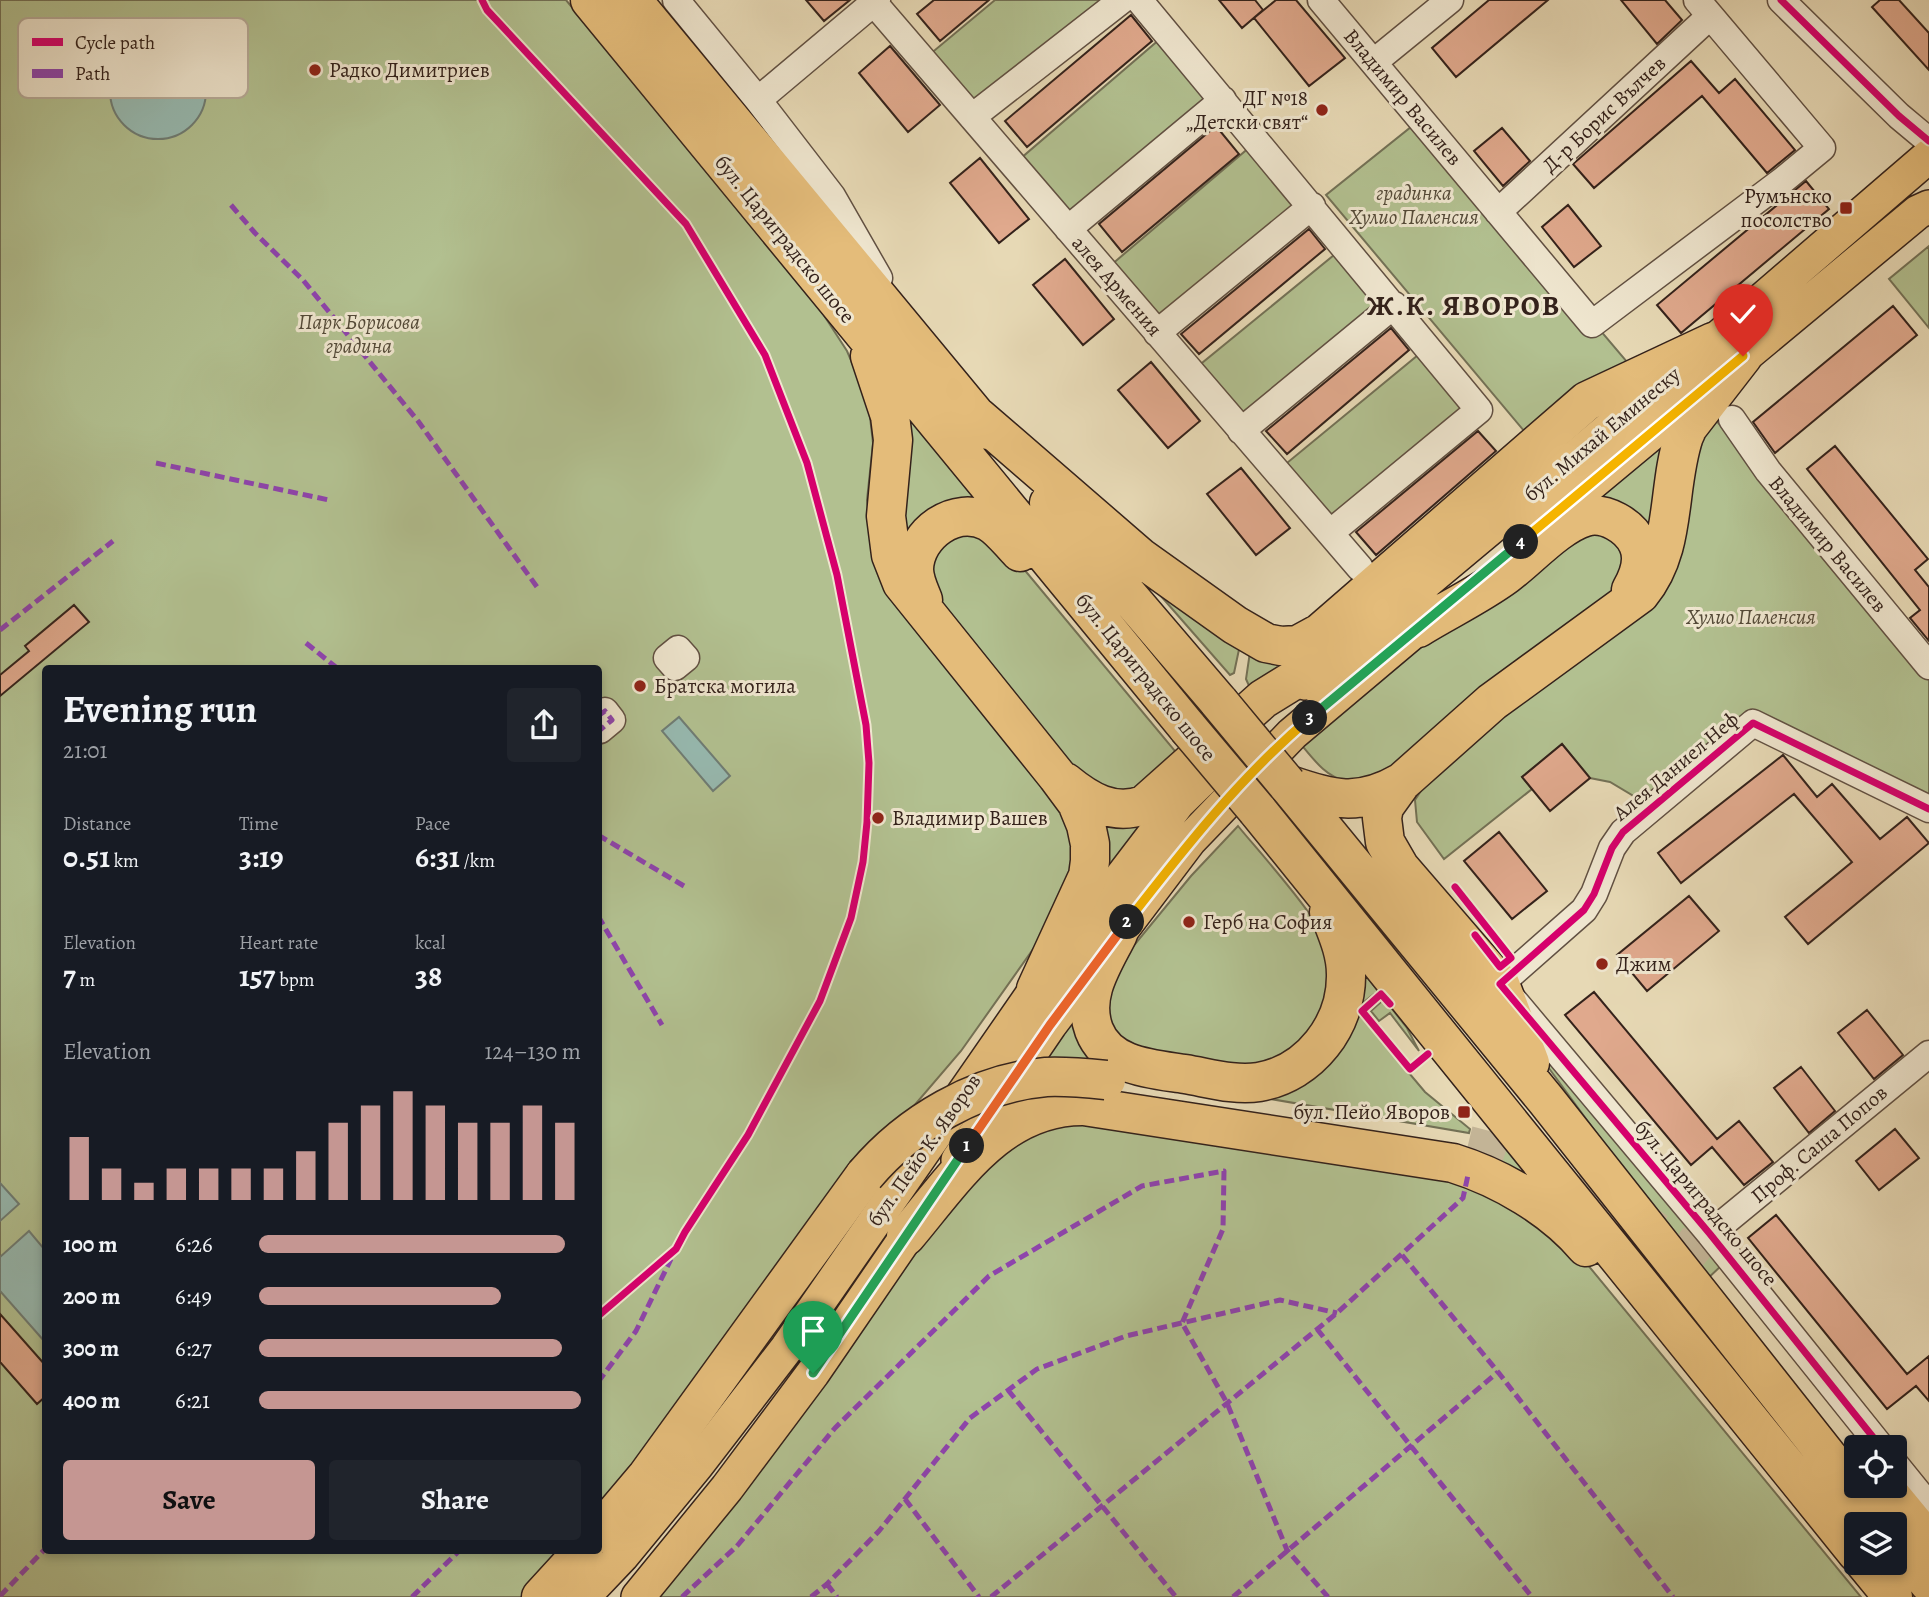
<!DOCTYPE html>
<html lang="en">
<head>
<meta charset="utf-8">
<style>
	:root { --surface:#171b24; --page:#20242c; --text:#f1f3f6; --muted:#9ea1a6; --accent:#c59692 }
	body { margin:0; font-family:Alegreya,serif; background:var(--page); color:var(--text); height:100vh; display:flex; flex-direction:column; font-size:26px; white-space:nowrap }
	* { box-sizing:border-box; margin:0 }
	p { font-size:23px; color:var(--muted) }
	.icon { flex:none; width:38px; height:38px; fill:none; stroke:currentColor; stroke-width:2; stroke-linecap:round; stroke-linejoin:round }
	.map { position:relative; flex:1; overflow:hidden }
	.drawer { position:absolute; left:42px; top:665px; width:560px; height:889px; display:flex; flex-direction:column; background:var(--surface); border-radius:7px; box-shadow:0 4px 10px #0003 }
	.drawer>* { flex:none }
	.buttons { position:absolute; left:1844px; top:1435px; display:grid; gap:14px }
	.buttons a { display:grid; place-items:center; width:63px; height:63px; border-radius:7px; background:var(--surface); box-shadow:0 4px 10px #0003; font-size:35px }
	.pin { position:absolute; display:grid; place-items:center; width:60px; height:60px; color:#fff; margin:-72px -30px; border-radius:50% 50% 50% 0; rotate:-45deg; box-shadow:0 0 7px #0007 }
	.pin .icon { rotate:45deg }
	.km { position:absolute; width:35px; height:35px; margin:-18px; border-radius:50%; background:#222; color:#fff; font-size:19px; line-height:35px; text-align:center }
	.round { display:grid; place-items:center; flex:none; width:74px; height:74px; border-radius:7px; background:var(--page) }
	.head { display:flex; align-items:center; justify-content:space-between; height:119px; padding:0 21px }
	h1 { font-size:38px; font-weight:700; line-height:52px }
	.metrics { display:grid; grid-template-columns:repeat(3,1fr); gap:10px; height:119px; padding:7px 21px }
	.metrics div { display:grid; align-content:center }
	.metrics b { font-size:30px; font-weight:700 }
	.metrics small { font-size:19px; font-weight:400 }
	.metrics p { font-size:19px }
	.chart { height:196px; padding:14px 21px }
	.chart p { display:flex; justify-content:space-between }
	.chart svg { width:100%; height:126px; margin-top:7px; stroke:var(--accent); stroke-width:6 }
	.cta { display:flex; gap:14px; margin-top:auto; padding:14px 21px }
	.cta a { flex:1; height:80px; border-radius:7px; background:var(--accent); color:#111; font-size:28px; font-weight:700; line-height:80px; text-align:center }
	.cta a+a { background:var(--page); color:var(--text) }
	ul { padding:0 21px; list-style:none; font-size:23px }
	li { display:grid; grid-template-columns:112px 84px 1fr; align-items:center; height:52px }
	li i { height:18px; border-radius:9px; background:var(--accent) }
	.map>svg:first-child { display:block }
</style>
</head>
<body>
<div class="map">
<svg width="1929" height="1597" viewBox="0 0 1929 1597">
	<rect width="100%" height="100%" fill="#e7d9b5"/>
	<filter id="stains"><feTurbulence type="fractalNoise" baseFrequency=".00286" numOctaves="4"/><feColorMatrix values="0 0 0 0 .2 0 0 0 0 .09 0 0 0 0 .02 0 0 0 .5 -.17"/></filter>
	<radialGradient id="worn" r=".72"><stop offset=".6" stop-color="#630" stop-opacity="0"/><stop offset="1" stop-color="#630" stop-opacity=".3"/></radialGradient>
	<!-- green -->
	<path fill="#b2c090" stroke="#737156" stroke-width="2" d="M0,0H566L814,300L847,351L868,400L873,443L867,500L873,552L1025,754L1072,827V868L1058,914L961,1051L877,1149L599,1516L598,668H46V1550L567,1551L525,1597H0Z
		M995,0H1122L972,117L923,60Z
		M1167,33L1223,100L1068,229L1013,165Z
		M1421,119L1628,363L1530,438L1326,195Z
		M1257,141L1312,206L1157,333L1104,271Z
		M1345,246L1394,305L1241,431L1191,372Z
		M1929,246V328L1889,279Z
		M1429,346L1479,410L1330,533L1276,472Z
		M896,400L981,505L907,545Z
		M1711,414L1929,680V800L1749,716L1642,801L1610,782L1590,778L1562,744L1522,777L1532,789L1444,859L1417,822L1415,800L1428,780L1530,692L1640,608L1687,461Z
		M1670,429L1656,543L1593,501Z
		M1611,529L1631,577L1379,777C1369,778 1355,782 1345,780C1326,778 1311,756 1299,742L1397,664L1467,615L1566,533Z
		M948,533L998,538L1180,757L1134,795L1116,796L1080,777L938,607L926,564Z
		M1153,587L1241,640L1234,673L1230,675Z
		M1251,645L1309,651L1250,688L1246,679Z
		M1096,819L1145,820L1108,869Z
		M1238,826C1258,851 1336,935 1333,963C1331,985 1319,1016 1314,1037L1252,1071L1125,1050L1100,1007L1112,972L1191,876Z
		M1360,968L1407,1028L1419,1051L1390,1013L1379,1021L1371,1011L1381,1002L1374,994L1355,1009L1425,1092L1470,1129L1469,1133L1090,1068H1039L1076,1012L1084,1034L1259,1092Z
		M1546,1047L1722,1265L1705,1281L1548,1067Z
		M1072,1115L1453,1175L1564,1236L1861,1597H654L981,1160Z
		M1494,1133L1546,1192L1476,1162L1482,1142Z"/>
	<!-- water -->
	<path fill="#97bab1" stroke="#6f7d75" stroke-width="2" d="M110 91a48 48 0 1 1 96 0a48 48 0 1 1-96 0Z
		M679,717L730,776L713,791L662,731Z
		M0,1183L19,1204L0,1221Z
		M29,1231L45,1250V1342L0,1291V1257Z"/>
	<!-- building -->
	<path fill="#e0a98d" stroke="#34221b" stroke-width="2" d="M806,0H850L824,21Z
		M934,0H989L940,41L917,14Z
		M1219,0H1255L1263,10L1242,28Z
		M1276,0H1296L1345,58L1309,86L1254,18Z
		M1489,0H1548L1456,77L1432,48Z
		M1621,0H1665L1682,20L1657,44Z
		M1880,0H1899L1929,33V70L1872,7Z
		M1131,15L1152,41L1027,147L1005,121Z
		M890,46L940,105L908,132L859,73Z
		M1691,61L1719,93L1735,79L1795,150L1767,173L1702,96L1594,188L1573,164Z
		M1216,126L1239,154L1122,252L1099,224Z
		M1502,128L1530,161L1503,186L1474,151Z
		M980,158L1029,219L999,243L950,183Z
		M1806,181L1829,209L1681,333L1657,305Z
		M1568,205L1601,246L1574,267L1542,227Z
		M1309,229L1325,249L1199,354L1181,334Z
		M1065,259L1114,319L1083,345L1033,285Z
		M1893,306L1917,335L1775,453L1753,422Z
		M1391,328L1409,350L1287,454L1266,431Z
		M1151,362L1200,421L1168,448L1118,390Z
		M1478,431L1496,451L1376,555L1356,532Z
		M1835,446L1928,559L1915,570L1929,587V641L1910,618L1920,610L1807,469Z
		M1241,468L1290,528L1256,555L1207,494Z
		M74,605L89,622L0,696V675L29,651L25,646Z
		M1562,744L1590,778L1550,811L1522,777Z
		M1783,755L1817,797L1832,784L1880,839L1907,817L1929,843L1808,944L1785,917L1852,862L1794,794L1681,883L1658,853Z
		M1499,832L1547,891L1512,919L1464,861Z
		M1689,896L1719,931L1647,991L1617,955Z
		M1594,992L1717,1139L1739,1121L1773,1162L1744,1185L1712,1147L1691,1165L1565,1015Z
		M1867,1010L1903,1055L1874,1079L1838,1033Z
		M1801,1067L1835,1111L1809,1133L1774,1088Z
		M1895,1129L1919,1158L1879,1190L1856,1161Z
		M1776,1215L1907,1374L1929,1356V1401L1916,1386L1887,1409L1748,1238Z
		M0,1314L46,1366V1396L37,1404L0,1362Z"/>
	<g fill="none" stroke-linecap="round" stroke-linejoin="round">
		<!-- highway-tunnel -->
		<path stroke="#c3b496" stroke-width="38" stroke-dasharray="38 19" stroke-linecap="butt" d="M1468,1145C1556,1166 1644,1215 1712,1274"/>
		<!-- minor casing -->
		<g stroke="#615042" stroke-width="29">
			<path id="minor" d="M676,0L758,100L832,196L879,278
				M1139,0L1479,410L1330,533
				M1321,0L1592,324L1782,181L1822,148L1697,0
				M1781,0L1899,116L1929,141
				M874,3L1360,568
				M1374,62L1450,0
				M758,100L877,0
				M972,117L1122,0
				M1498,212L1710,16
				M1068,229L1223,100
				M1157,333L1312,206
				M1732,419L1768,471L1929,666
				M1241,431L1394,305
				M678,649L686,658L675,667L667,658Z
				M598,716L605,711L612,720L600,730L598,728
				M1710,1234L1929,1054
				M1881,1447L1710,1234L1500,984L1584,910L1594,894L1612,848L1623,832L1753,723L1929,809
				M1895,1464L1929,1506"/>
		</g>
		<!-- major casing -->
		<g stroke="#34221b" stroke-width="36">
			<path id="major" d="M1533,532L1918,212L1929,207
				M1305,683L1713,342L1929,156
				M958,1160L1050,1025L1190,840L1292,734L1438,611
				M583,1597L622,1556L697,1465L787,1348L1036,989L1178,803L1227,755
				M638,1597L727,1488L813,1373L922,1214"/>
		</g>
		<!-- highway casing -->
		<g stroke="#34221b" stroke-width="41">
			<path id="highway" d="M590,0L1188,728
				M632,0L988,430
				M870,356L890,416L893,440L886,516L891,555L902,583L1057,776L1077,803L1086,825L1090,844V861L1088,876L1036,989
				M971,411L1141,558L1235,625L1266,643L1281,646L1298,645L1320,633L1587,401L1713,342
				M1049,503L1219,702
				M923,600C919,590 914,580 914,569C915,534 955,504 989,522C1001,529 1010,542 1020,552
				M1418,628C1447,610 1479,595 1506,575C1529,558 1558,525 1585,517C1605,511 1630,526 1638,544C1645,559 1639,576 1631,590
				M1065,782C1088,801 1113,816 1144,805L1263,699L1297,678L1324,666
				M1287,784L1546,1100L1881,1524
				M1287,784C1332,800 1359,807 1402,782
				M1257,810L1857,1553
				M1118,934C1103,964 1081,995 1094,1030C1108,1067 1152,1069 1185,1074C1209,1078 1235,1086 1259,1082C1310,1073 1347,1025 1346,974C1346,952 1337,933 1329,912
				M1530,1063L1500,984L1400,868L1385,842L1382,818L1384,807L1402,782L1492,702L1640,594C1678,548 1666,489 1684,436L1688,427L1743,356
				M906,1236C955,1178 1000,1105 1084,1106L1453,1163C1501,1178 1553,1208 1586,1247
				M1883,1486L1929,1542
				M598,1534L647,1476L865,1175
				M1895,1542L1929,1583
				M1865,1563L1893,1597
				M541,1597L584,1550"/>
		</g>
		<!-- minor -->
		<use href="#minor" stroke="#efe6cf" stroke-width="26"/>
		<!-- major -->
		<use href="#major" stroke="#e4bc7a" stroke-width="33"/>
		<!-- highway -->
		<use href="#highway" stroke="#e4bc7a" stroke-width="38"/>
		<!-- highway-bridge casing -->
		<g stroke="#34221b" stroke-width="41" stroke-linecap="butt">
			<path id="highway-bridge" d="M1219,702L1287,784
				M1188,728L1257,810
				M865,1175C909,1123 977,1083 1046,1077C1066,1076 1086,1078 1106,1080"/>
		</g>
		<!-- highway-bridge -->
		<use href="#highway-bridge" stroke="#e4bc7a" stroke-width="38"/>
		<!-- quiet -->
		<path stroke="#8e44ad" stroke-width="5" stroke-dasharray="10 5" stroke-linecap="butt" d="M231,205L255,233L303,280L418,421L537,587
			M156,463L329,500
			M0,630L113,541
			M306,643L337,668
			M598,716L605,711L612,720L600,730L598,728
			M598,835L684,886
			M598,916L662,1025
			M1402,1255L1498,1372L1673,1597
			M1317,1329L1532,1597
			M598,1382L636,1331L671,1259
			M1008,1390L1176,1597
			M905,1499L979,1597
			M827,1584L837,1597
			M0,1596L46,1548
			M412,1597L460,1550
			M682,1597L737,1546L835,1428L989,1276L1142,1186L1224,1171L1223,1229L1182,1323L1227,1403L1287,1550L1328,1597
			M811,1597L827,1584L879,1531L970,1418L1037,1369L1126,1336L1280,1300L1337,1313
			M991,1597L1337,1313L1463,1198L1468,1175
			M1233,1597L1498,1372"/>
		<!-- cycleway casing -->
		<g stroke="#efe6cf" stroke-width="11">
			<path id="cycleway" d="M482,0L487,10L686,224L765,355L807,463L837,575L866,725L869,763L867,822L863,862L851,918L820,1001L748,1135L685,1232L676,1249L598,1316
				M1781,0L1899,116L1929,141
				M1455,887L1511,958L1500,967L1475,935
				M1390,1004L1381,994L1362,1011L1410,1069L1428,1054
				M1881,1447L1710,1234L1500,984L1584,910L1594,894L1612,848L1623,832L1753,723L1929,809"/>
		</g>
		<!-- cycleway -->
		<use href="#cycleway" stroke="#d6006c" stroke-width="7"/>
	</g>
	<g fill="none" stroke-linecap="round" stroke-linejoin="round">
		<!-- split-1 casing -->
		<g stroke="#fff" stroke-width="14">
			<path id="split-1" d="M813,1373L967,1146"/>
		</g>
		<!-- split-2 casing -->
		<g stroke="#fff" stroke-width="14">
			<path id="split-2" d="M967,1146L1050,1025L1127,922"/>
		</g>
		<!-- split-3 casing -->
		<g stroke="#fff" stroke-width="14">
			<path id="split-3" d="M1127,922C1183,850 1240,777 1310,718"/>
		</g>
		<!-- split-4 casing -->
		<g stroke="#fff" stroke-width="14">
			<path id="split-4" d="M1310,718L1521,542"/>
		</g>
		<!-- split-5 casing -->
		<g stroke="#fff" stroke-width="14">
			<path id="split-5" d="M1521,542L1743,356"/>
		</g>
		<!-- split-1 -->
		<use href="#split-1" stroke="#22a559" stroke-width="9"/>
		<!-- split-2 -->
		<use href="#split-2" stroke="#f0652b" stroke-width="9"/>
		<!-- split-3 -->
		<use href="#split-3" stroke="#f5b400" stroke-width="9"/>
		<!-- split-4 -->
		<use href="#split-4" stroke="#22a559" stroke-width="9"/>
		<!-- split-5 -->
		<use href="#split-5" stroke="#f5b400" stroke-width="9"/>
	</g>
	<!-- markers -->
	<g fill="#8f2418" stroke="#efe6cf" stroke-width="2.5">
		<circle cx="315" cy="70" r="7"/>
		<circle cx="1322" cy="110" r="7"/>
		<rect x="1839" y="201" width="14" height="14" rx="3.5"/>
		<circle cx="640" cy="686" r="7"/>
		<circle cx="878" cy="818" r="7"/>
		<circle cx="1189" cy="922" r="7"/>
		<circle cx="1602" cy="964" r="7"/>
		<rect x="1457" y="1105" width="14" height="14" rx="3.5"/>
	</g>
	<g text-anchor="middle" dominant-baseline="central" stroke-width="6" stroke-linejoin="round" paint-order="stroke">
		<!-- poi labels -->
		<g font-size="21" fill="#34221b" stroke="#efe6cf" text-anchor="start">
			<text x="329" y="70">Радко Димитриев</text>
			<text x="1308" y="98" text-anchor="end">ДГ №18<tspan x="1308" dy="24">„Детски свят“</tspan></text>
			<text x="1832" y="196" text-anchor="end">Румънско<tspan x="1832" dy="24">посолство</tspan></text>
			<text x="654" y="686">Братска могила</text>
			<text x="892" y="818">Владимир Вашев</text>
			<text x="1203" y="922">Герб на София</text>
			<text x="1616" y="964">Джим</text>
			<text x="1450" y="1112" text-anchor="end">бул. Пейо Яворов</text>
		</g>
		<!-- street labels -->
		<g font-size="21" fill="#34221b" stroke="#efe6cf">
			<text transform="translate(1403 97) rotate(50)">Владимир Василев</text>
			<text transform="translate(1604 114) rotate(-43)">Д-р Борис Вълчев</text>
			<text transform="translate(785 239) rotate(51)">бул. Цариградско шосе</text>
			<text transform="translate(1117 286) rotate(49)">алея Армения</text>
			<text transform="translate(1602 434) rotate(-40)">бул. Михай Еминеску</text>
			<text transform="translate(1828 544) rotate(50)">Владимир Василев</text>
			<text transform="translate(1146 677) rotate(51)">бул. Цариградско шосе</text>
			<text transform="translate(1676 766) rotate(-40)">Алея Даниел Неф</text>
			<text transform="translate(1819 1144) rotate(-40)">Проф. Саша Попов</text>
			<text transform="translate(924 1150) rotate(-55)">бул. Пейо К. Яворов</text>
			<text transform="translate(1706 1203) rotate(50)">бул. Цариградско шосе</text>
		</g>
		<!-- park labels -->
		<g font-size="21" font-style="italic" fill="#544a38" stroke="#efe6cf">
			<text x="1414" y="193">градинка<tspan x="1414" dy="24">Хулио Паленсия</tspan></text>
			<text x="359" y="322">Парк Борисова<tspan x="359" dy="24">градина</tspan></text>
			<text x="1751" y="617">Хулио Паленсия</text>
		</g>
		<!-- district labels -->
		<g font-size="28" font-weight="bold" letter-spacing="2" fill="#34221b" stroke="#efe6cf">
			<text x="1464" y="306">Ж.К. ЯВОРОВ</text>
		</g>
	</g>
	<!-- legend -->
	<rect x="18" y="18" width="230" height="80" rx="10" fill="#efe6cf" stroke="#b7ab99" stroke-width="2"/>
	<rect x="32" y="38" width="31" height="8" fill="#d6006c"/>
	<rect x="32" y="69" width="31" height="9" fill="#8e44ad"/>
	<g font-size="19" fill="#34221b">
		<text x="75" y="49">Cycle path</text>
		<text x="75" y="80">Path</text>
	</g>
	<rect width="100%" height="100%" filter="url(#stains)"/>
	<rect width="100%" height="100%" fill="url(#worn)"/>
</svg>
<div class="buttons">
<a><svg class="icon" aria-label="locate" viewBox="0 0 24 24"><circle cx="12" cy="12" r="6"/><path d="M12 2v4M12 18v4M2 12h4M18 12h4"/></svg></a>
<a><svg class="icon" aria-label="layers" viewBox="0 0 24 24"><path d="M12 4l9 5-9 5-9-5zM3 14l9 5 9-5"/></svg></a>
</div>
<div class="pin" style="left:813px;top:1373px;background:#1e9e55"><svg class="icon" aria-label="arrive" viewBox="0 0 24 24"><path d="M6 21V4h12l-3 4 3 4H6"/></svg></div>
<div class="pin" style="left:1743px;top:356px;background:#d93025"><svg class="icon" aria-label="check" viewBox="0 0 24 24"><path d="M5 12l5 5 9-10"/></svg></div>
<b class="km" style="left:967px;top:1146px">1</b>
<b class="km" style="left:1127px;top:922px">2</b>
<b class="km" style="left:1310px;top:718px">3</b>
<b class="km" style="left:1521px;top:542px">4</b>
<section class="drawer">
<div class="head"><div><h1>Evening run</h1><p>21:01</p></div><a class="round"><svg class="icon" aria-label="share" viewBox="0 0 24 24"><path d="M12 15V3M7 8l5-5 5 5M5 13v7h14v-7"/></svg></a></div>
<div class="metrics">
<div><p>Distance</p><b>0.51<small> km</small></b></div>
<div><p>Time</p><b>3:19</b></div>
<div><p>Pace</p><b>6:31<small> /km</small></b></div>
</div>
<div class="metrics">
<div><p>Elevation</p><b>7<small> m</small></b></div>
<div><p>Heart rate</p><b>157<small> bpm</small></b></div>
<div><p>kcal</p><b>38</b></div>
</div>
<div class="chart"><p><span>Elevation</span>124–130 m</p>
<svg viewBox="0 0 160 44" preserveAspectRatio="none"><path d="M5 44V22M15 44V33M25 44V38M35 44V33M45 44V33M55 44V33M65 44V33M75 44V27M85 44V17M95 44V11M105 44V6M115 44V11M125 44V17M135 44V17M145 44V11M155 44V17"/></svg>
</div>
<ul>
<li><b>100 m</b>6:26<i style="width:95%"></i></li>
<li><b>200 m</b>6:49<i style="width:75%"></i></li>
<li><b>300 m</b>6:27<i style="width:94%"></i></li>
<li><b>400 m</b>6:21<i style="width:100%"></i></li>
</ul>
<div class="cta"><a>Save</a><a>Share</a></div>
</section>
</div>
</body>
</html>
